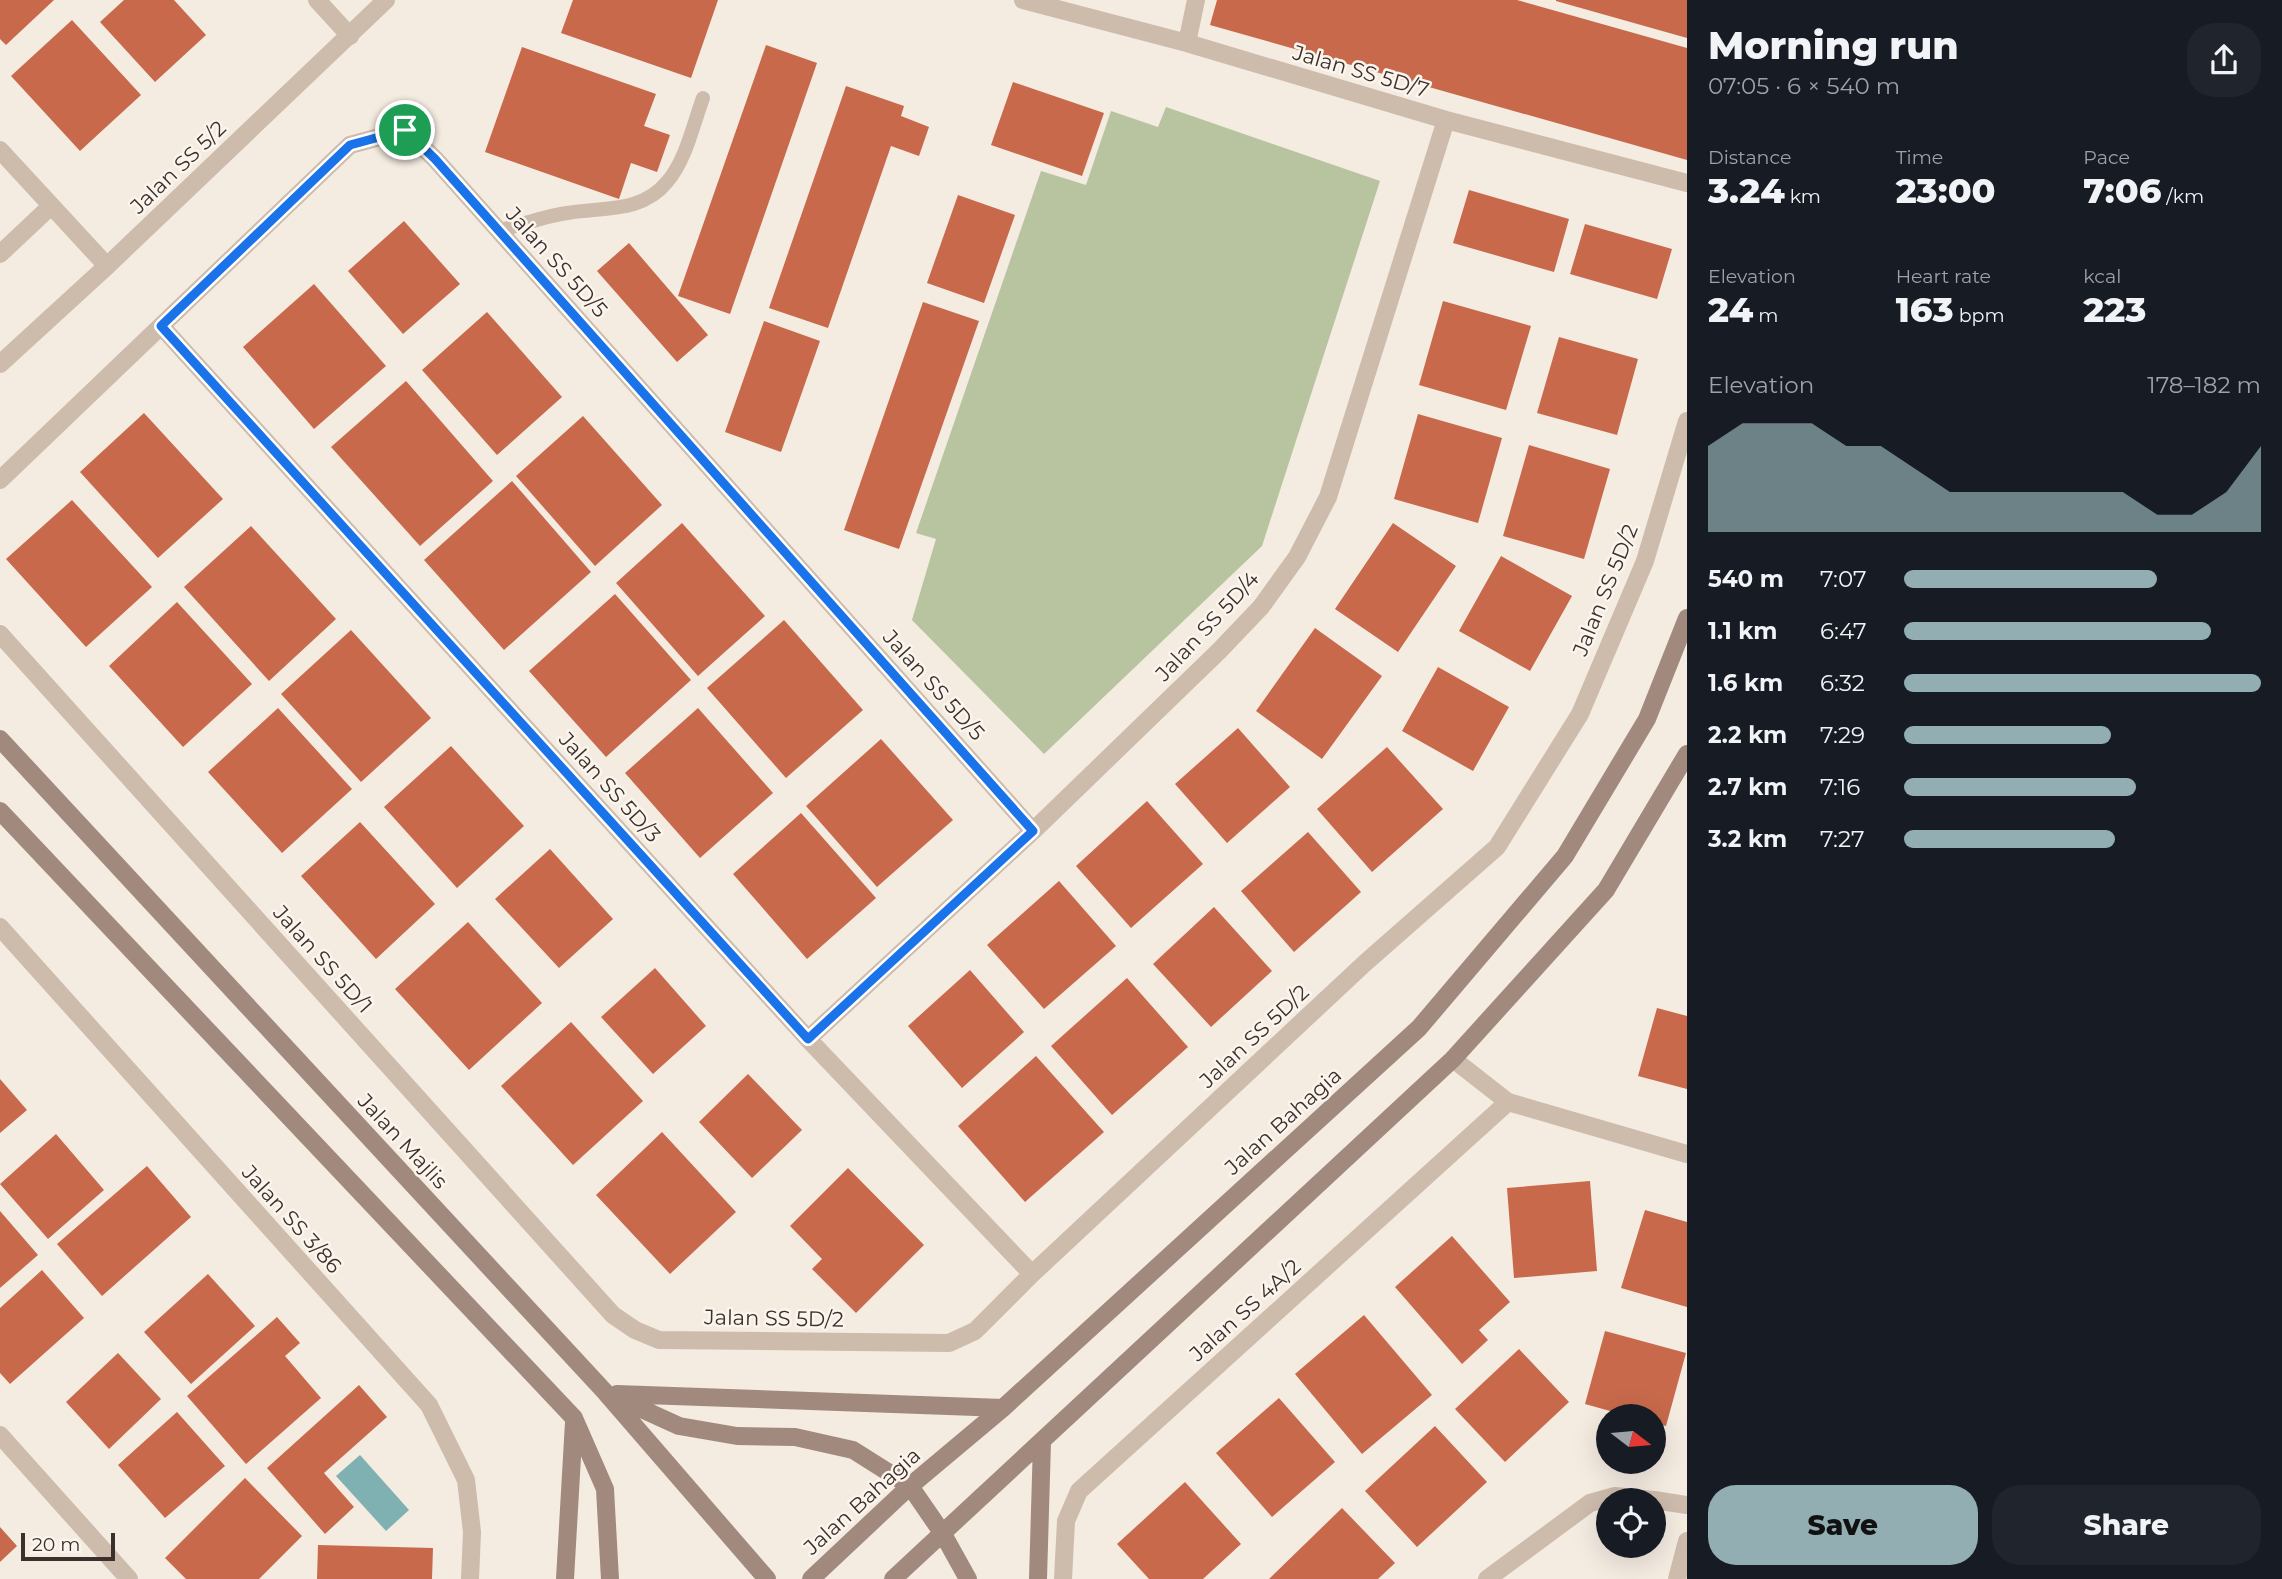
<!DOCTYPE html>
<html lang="en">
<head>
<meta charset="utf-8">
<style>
	:root { --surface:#171b24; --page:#20242c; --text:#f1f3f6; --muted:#9ea1a6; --accent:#92aeb2 }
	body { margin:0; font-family:Montserrat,sans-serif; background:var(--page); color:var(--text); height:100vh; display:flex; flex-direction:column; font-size:26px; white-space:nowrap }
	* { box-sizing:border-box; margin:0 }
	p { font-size:23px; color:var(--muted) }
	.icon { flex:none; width:38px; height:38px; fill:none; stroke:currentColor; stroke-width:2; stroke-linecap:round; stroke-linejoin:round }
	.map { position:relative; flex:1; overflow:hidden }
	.side { display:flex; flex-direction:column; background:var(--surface); width:595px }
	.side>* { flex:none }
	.needle { width:46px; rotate:106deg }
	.tools { position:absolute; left:1596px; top:1404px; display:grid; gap:14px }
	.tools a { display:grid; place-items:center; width:70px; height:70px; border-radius:50%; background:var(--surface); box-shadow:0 7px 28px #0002; font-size:35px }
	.scale { position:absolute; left:21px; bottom:18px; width:94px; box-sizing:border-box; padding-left:7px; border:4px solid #3b302b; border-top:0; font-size:19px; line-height:24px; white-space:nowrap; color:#3b302b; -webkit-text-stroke:5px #fbf5ee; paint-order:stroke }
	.pin { position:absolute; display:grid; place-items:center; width:60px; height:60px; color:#fff; margin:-30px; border:4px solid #fff; border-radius:50%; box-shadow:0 2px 7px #0007 }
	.round { display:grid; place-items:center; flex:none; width:74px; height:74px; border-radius:28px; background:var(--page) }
	.head { display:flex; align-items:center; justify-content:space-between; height:119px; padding:0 21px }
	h1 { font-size:38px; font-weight:800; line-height:52px }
	.figures { display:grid; grid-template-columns:repeat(3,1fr); gap:10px; height:119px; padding:7px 21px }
	.figures div { display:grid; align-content:center }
	.figures b { font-size:35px; font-weight:800 }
	.figures small { font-size:19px; font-weight:400 }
	.figures p { font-size:19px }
	.chart { height:196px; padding:14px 21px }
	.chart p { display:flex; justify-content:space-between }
	.chart svg { width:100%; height:126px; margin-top:7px; fill:var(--accent); opacity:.7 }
	.button { display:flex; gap:14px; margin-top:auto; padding:14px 21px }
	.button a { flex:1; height:80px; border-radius:28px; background:var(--accent); color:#111; font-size:28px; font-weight:800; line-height:80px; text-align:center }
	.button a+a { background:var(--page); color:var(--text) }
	ul { padding:0 21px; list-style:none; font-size:23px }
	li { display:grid; grid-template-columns:112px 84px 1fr; align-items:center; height:52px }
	li i { height:18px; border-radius:9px; background:var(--accent) }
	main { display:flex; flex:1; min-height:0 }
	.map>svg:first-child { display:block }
</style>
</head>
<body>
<main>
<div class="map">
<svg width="1687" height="1579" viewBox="0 0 1687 1579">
	<rect width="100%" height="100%" fill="#f4ebe1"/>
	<!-- green -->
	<path fill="#b8c4a0" d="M1166,107L1380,181L1262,546L1044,754L912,620L936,539L916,533L1041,171L1086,185L1111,111L1158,127Z"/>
	<!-- water -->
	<path fill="#7fb0b2" d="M360,1455L409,1510L386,1531L336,1476Z"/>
	<!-- building -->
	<path fill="#c8694b" d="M0,0H54L6,45L0,39Z
		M124,0H174L206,35L155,82L100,22Z
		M573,0H718L691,78L561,33Z
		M1217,0H1517L1687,48V160L1210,25Z
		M1556,0H1687V38L1556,1Z
		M72,20L141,95L80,151L11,76Z
		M766,45L817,63L730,314L678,296Z
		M522,47L656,94L644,126L670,135L657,172L631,163L619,199L485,152Z
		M1013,82L1104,113L1082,176L991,145Z
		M846,86L904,106L901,116L929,127L919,156L891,146L828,328L769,308Z
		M1469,190L1569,219L1554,272L1453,243Z
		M958,195L1015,215L984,303L927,283Z
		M404,221L460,284L403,334L348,271Z
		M1585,224L1672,249L1657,299L1570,274Z
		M629,243L708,335L677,362L597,271Z
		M314,284L386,366L314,429L243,347Z
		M1443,301L1531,326L1506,410L1419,385Z
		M923,302L979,321L899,549L844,530Z
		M487,312L562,397L497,455L422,370Z
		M764,321L820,341L781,452L725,432Z
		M1559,337L1638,359L1617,435L1537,413Z
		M406,381L493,481L420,546L331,447Z
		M144,413L223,499L158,558L80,472Z
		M1418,414L1502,438L1478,523L1394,499Z
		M583,416L662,505L595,566L516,476Z
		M1529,445L1610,469L1584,559L1503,536Z
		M512,481L591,572L504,650L424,560Z
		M72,500L152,587L86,647L6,559Z
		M682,523L765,616L698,676L616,583Z
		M1393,523L1456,566L1398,652L1335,609Z
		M251,526L336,619L269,681L184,587Z
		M1501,556L1572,596L1530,671L1459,631Z
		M615,594L691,680L606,757L529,671Z
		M177,602L252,684L183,747L109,666Z
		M784,620L863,710L786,778L707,688Z
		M1315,628L1382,676L1322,759L1256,711Z
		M351,630L431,718L361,782L281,694Z
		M1438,667L1509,707L1473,771L1402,731Z
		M278,708L352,789L282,853L208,772Z
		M698,708L773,793L700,858L625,773Z
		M1238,728L1290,787L1227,843L1175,784Z
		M881,739L953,820L877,887L806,806Z
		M451,746L524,826L457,888L384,807Z
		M1387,747L1443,809L1372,872L1317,809Z
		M1147,801L1203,864L1131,928L1076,866Z
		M801,813L876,898L807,959L733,874Z
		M360,822L435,904L376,959L301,876Z
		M1308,832L1361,892L1294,952L1241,891Z
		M550,849L613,919L559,968L495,899Z
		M1059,881L1116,946L1044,1009L987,945Z
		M1214,907L1272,971L1211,1027L1153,964Z
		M468,922L542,1003L469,1070L395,989Z
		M655,968L706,1026L653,1074L601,1017Z
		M970,970L1024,1032L962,1088L908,1026Z
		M1127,978L1188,1047L1112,1115L1051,1046Z
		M1657,1008L1687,1016V1089L1638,1076Z
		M571,1022L643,1101L573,1165L501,1086Z
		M1036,1056L1104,1132L1025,1202L958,1126Z
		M748,1074L802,1130L752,1178L699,1122Z
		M0,1079L27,1110L0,1133Z
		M662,1132L736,1212L670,1274L596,1195Z
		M56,1134L104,1190L48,1239L0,1184Z
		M147,1166L191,1217L102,1296L57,1244Z
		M848,1168L924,1245L856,1313L812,1269L822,1259L790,1226Z
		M1590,1181L1597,1271L1514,1278L1507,1188Z
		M1645,1210L1687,1222V1307L1621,1288Z
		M0,1211L38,1255L0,1288Z
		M1452,1236L1510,1302L1479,1330L1488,1340L1462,1364L1395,1287Z
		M42,1270L84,1318L10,1384L0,1373V1308Z
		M208,1274L255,1326L191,1384L144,1332Z
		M1364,1315L1432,1395L1362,1454L1295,1374Z
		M277,1317L300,1343L285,1356L321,1398L246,1464L187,1396Z
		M1605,1331L1686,1353L1666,1426L1654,1423V1416H1628L1585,1404Z
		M1519,1349L1569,1402L1505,1462L1455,1409Z
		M118,1353L161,1399L109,1449L66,1402Z
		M359,1385L387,1417L324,1473L354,1507L325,1534L267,1468Z
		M1279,1398L1335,1462L1272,1517L1216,1453Z
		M177,1412L225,1466L165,1518L118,1465Z
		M1435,1426L1487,1482L1417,1547L1365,1491Z
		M245,1478L302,1536L259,1579H186L165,1558Z
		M1185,1482L1241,1544L1203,1579H1149L1117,1544Z
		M1342,1508L1395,1563L1378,1579H1269Z
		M0,1527L17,1546L0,1562Z
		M318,1545L433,1548L432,1579H317Z"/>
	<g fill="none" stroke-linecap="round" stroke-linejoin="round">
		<!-- service -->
		<path stroke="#cdbbac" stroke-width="14" d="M499,231C519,225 540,218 561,214C599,206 640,215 667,182C686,160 693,125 703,98"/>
		<!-- minor -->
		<path stroke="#cdbbac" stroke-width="18" d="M1023,0L1187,43L1446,120L1687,183
			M1187,43L1196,0
			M0,150L107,266
			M0,254L51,206
			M161,326L808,1039L1032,1274
			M0,480L350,145L405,130L435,159L1033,831
			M0,634L613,1315L635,1330L659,1340L949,1343L975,1331L1032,1274L1365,963L1497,847L1580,714L1645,561L1687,421
			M0,927L429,1405L466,1480L472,1532L470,1579
			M808,1039L1033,831L1219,651L1261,607L1297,557L1328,497L1446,120
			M1453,1059L1508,1102L1687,1154
			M0,1435L129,1579
			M1654,1500L1687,1505
			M1063,1579L1066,1521L1079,1491L1508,1102
			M1487,1579L1590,1503L1615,1496L1653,1500
			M1677,1579L1687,1541"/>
		<!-- tertiary -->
		<path stroke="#cdbbac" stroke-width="18" d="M317,0L350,36
			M0,364L107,266L386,0"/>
		<!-- secondary -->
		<path stroke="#a18a7d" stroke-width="18" d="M0,739L606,1393L767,1579
			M0,811L574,1418L605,1489L610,1579
			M617,1394L1003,1408
			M613,1396L679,1426L737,1436L795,1437L853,1450L910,1486L943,1534L968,1579
			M565,1579L574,1422
			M811,1579L910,1486L1003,1408L1419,1028L1565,856L1647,719L1687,618
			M893,1579L1453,1059L1606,890L1687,754
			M1038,1579L1042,1442"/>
	</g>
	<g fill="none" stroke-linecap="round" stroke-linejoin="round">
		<!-- route casing -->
		<g stroke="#fff" stroke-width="14">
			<path id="route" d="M405,130L435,159L1033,831L808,1039L161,326L350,145Z"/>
		</g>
		<!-- route -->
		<use href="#route" stroke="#1a73e8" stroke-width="9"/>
	</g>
	<g text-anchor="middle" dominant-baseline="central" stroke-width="5" stroke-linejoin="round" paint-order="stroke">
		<!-- street labels -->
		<g font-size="21" fill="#3b302b" stroke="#fbf5ee">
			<text transform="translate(1361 71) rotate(16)">Jalan SS 5D/7</text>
			<text transform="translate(178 167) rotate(-44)">Jalan SS 5/2</text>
			<text transform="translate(557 262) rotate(48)">Jalan SS 5D/5</text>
			<text transform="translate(1605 590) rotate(-68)">Jalan SS 5D/2</text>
			<text transform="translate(1207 626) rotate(-47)">Jalan SS 5D/4</text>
			<text transform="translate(934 685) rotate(48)">Jalan SS 5D/5</text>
			<text transform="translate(610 787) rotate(48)">Jalan SS 5D/3</text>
			<text transform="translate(323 959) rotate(48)">Jalan SS 5D/1</text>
			<text transform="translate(1254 1036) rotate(-43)">Jalan SS 5D/2</text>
			<text transform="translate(1283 1121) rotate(-42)">Jalan Bahagia</text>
			<text transform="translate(403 1141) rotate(47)">Jalan Majlis</text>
			<text transform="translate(292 1219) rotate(48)">Jalan SS 3/86</text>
			<text transform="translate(1245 1310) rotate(-42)">Jalan SS 4A/2</text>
			<text transform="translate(774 1318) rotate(1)">Jalan SS 5D/2</text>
			<text transform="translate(862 1501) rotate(-42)">Jalan Bahagia</text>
		</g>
	</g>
</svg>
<div class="tools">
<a><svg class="needle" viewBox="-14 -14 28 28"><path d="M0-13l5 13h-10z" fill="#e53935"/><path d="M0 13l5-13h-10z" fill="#9ea1a6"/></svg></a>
<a><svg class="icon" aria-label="locate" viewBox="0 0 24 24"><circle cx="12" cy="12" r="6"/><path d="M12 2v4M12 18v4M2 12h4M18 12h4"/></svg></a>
</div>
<div class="scale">20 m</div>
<div class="pin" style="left:405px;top:130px;background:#1e9e55"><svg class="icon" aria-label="arrive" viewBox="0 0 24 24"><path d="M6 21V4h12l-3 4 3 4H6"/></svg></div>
</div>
<section class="side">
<div class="head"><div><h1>Morning run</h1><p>07:05 · 6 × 540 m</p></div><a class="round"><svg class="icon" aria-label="share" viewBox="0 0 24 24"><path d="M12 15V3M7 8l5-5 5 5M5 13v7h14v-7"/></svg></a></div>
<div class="figures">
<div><p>Distance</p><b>3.24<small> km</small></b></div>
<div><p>Time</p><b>23:00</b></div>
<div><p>Pace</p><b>7:06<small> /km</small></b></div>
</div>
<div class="figures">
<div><p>Elevation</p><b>24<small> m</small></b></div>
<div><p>Heart rate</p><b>163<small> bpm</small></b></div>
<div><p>kcal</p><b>223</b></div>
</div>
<div class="chart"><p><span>Elevation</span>178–182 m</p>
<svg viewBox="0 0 160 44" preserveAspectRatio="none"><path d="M0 44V14L10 6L20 6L30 6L40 14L50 14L60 22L70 30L80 30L90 30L100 30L110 30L120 30L130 38L140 38L150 30L160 14V44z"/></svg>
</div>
<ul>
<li><b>540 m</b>7:07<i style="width:71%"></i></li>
<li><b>1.1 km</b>6:47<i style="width:86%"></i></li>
<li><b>1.6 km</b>6:32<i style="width:100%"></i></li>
<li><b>2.2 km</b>7:29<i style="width:58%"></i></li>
<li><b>2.7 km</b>7:16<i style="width:65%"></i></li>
<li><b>3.2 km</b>7:27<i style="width:59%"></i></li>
</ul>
<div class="button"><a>Save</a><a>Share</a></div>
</section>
</main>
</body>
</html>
